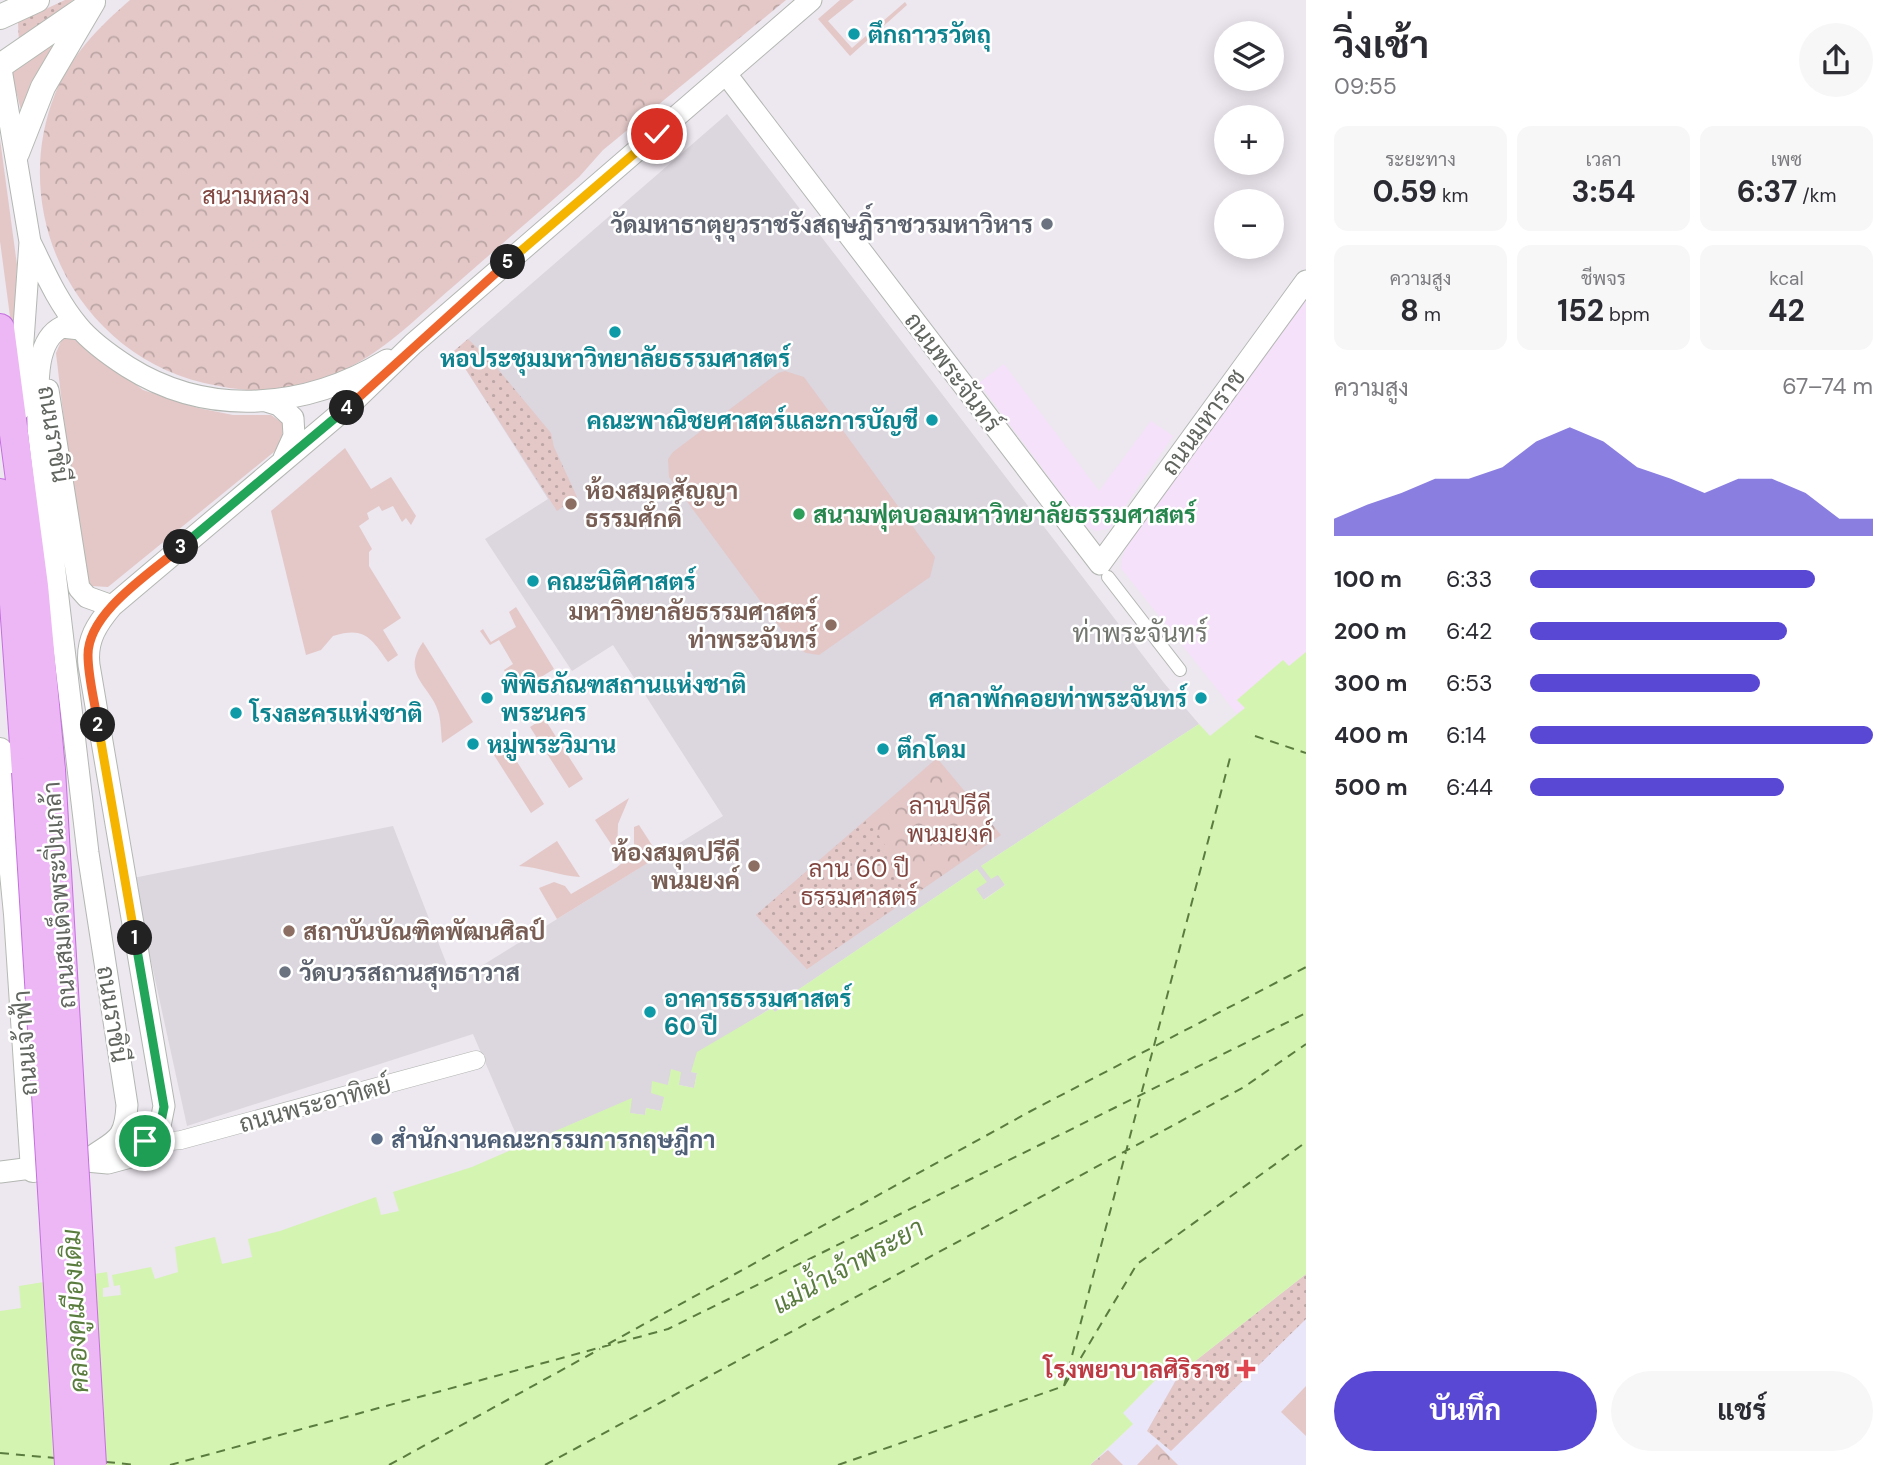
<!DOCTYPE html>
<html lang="th">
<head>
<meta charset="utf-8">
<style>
	:root { --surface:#fff; --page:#f7f7f7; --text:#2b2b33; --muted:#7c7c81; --accent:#5948d4 }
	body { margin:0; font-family:"DM Sans",Sarabun,sans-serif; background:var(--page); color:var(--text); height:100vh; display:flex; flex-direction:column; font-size:26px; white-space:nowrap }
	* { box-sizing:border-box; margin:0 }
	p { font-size:23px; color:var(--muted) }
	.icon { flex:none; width:38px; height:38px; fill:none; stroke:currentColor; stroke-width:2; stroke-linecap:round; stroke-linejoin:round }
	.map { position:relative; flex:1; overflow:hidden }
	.panel { display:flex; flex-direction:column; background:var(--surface); width:595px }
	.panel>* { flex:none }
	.fabs { position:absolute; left:1214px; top:21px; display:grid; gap:14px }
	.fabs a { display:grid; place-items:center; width:70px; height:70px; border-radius:50%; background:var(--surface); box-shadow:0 4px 18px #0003; font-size:35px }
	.pin { position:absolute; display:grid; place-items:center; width:60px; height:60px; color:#fff; margin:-30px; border:4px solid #fff; border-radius:50%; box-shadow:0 2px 7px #0007 }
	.km { position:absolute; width:35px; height:35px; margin:-18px; border-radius:50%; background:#222; color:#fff; font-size:19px; line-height:35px; text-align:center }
	.round { display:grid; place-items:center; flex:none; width:74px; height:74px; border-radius:37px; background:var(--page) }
	.head { display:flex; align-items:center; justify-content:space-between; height:119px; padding:0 28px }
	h1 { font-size:38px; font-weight:700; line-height:52px }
	.stats { display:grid; grid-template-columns:repeat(3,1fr); gap:10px; height:119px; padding:7px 28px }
	.stats div { display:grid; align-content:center; border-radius:14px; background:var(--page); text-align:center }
	.stats b { font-size:30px; font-weight:700 }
	.stats small { font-size:19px; font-weight:400 }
	.stats p { font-size:19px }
	.chart { height:196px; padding:14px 28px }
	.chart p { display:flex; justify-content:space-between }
	.chart svg { width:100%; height:126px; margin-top:7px; fill:var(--accent); opacity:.7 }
	.primary-button { display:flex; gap:14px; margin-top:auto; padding:14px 28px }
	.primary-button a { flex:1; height:80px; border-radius:42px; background:var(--accent); color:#fff; font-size:28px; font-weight:700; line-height:80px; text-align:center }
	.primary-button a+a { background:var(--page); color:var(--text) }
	ul { padding:0 28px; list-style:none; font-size:23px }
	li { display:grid; grid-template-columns:112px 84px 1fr; align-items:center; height:52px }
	li i { height:18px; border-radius:9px; background:var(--accent) }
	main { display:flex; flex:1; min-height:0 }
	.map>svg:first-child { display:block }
</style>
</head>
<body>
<main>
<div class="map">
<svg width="1306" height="1465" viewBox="0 0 1306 1465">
	<defs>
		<pattern id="park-crowns" width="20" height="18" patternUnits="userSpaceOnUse" patternTransform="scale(1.75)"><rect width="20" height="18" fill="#e3c8c7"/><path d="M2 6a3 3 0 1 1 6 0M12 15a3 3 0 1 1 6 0" fill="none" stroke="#bba6a5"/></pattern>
		<pattern id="garden-dots" width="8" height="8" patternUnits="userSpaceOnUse" patternTransform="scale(1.75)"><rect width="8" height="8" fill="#e3c8c7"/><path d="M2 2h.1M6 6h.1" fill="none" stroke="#bba6a5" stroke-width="1.8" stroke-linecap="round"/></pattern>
	</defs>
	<rect width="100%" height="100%" fill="#ede7ef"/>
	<!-- commercial -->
	<path fill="#f5e1fa" d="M1306,293V652L1289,667L1284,660L1237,700L1245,708L1237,714L1121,568L1122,559L1127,545Z
		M1004,364L1099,491L1151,421L1173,436L1110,528L1097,531L1086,527L979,383Z"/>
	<!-- education -->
	<path fill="#dcd6de" d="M727,114L1164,683L1199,724L981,866L998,874L1005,885L983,900L976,889L977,869L780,1002L783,1006L775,1012L771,1008L735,1031L691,1072L697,1073L694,1088L679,1085L672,1069L661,1111L646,1108L645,1115L629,1113L631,1099L521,1146L473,1034L187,1126L133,878L393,826L454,983L723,816L613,645L572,671L485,539L548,499L454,351Z"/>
	<!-- medical -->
	<path fill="#e9e6f9" d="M1306,1274V1465H1090L1133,1425L1123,1413L1172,1364L1181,1373Z"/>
	<!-- grass -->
	<path fill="#e3c8c7" d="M840,0H854L828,21L852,48L905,2L907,5L850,56L818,19Z
		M67,30L22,114L10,68Z
		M0,139L17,265L13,339L0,241Z
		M70,337L77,339L143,390L198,408L233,415H271L284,424L280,447L108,587L91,586L81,565L56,353L62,339Z
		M785,371L804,377L935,557L930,577L819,655L806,653L792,644L669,477L668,459L673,452L778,373Z
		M345,448L371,489L391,477L416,516L411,525L406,518L402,522L393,506L382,511L379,506L367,513L369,519L359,526L372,549L369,552V566L401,618L383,630L398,655L388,662C371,638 365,626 333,636L321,650L306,655L271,511Z
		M516,607L554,669L517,692L504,670L513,664L499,640L490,645L480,631L483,629L491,642L516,627L509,612Z
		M423,642L473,722L442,743C441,734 441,723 439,714C431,685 400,676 423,642Z
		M544,718L583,779L569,788L530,727Z
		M505,743L544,804L531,813L492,752Z
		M629,798L618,824L617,853L595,820Z
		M639,825L659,856L557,919L539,888L554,882L565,886L571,894L616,868L634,853V827Z
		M557,841L580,877C559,876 540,867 519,866Z
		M1306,1386V1436L1281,1412Z"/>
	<!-- park -->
	<path fill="url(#park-crowns)" d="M130,0H786L603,150L579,177C538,213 496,249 455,285C402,330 373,365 303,386C272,395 235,390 204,383C78,353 7,215 55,94C71,55 99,27 130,0Z
		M937,758L1001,835L807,969L756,915Z
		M1157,1444L1178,1465H1137Z
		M1108,1450L1123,1465H1090Z"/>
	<!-- garden -->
	<path fill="url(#garden-dots)" d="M65,0H73L19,43L18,22Z
		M468,339L492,362L551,433L554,447L577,497L557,511L454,351Z
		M868,819L916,893L807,969L756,915Z
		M1306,1274V1319L1171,1451L1147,1431L1180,1373Z"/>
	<!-- water -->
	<path fill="#d4f4b1" d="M1306,652V1274L1180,1373L1171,1364L1123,1413L1133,1424L1090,1465H0V1311L21,1308L19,1286L107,1272L109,1287L103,1288V1297L121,1295L120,1285L114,1286L112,1275L151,1267L155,1279L178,1272L175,1247L215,1237L222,1264L252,1257L248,1239L280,1231L376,1197L381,1215L399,1211L393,1192L472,1167L632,1098L630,1113L645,1115L646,1108L661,1111L664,1097L651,1093L652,1081L668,1085L671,1069L681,1072L679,1085L694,1088L697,1073L691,1072L697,1052L772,1008L775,1012L783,1006L780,1002L977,869L987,882L976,889L984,900L1005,885L998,875L991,879L981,866L1199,724L1210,736L1245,708L1237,700L1283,660L1289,666Z"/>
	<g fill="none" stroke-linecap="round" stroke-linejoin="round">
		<!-- ferry -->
		<path stroke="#5a7c3e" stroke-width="2" stroke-dasharray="9 7" stroke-linecap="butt" d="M1255,736L1306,753
			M608,1344L1029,1112L1306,967
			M1064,1386L1230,758
			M0,1453L55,1458
			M106,1462L137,1465
			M170,1465L668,1329L1306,1013
			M389,1465L600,1349
			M545,1465L1244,1087L1306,1044
			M838,1465L1064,1386L1137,1264L1306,1142"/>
		<!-- pedestrian casing -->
		<g stroke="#b3b7b2" stroke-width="14">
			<path id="pedestrian" d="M1108,577L1180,670"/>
		</g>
		<!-- minor casing -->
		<g stroke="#b3b7b2" stroke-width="19">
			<path id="minor" d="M126,1129L153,1143L181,1140L476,1060"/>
		</g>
		<!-- tertiary casing -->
		<g stroke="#b3b7b2" stroke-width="23">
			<path id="tertiary" d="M0,63L30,242L18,411
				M726,74L1100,564L1306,281
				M30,242C45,272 57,301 78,326C91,342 111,356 128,367C209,418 306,409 387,360
				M80,329L62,327C31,342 39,399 38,428L88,853L127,1105C125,1144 114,1139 86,1161
				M48,390L79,588L87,597L112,606
				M266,401L279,405L293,418L294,436L284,458
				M0,1172L86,1161L108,1163L134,1156L153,1143L159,1131L164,1106L89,665C86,640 97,624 112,606L350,405L413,344L811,0"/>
		</g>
		<!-- secondary casing -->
		<g stroke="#b5bab3" stroke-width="26">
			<path id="secondary" d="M0,17L37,0
				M0,66L86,7
				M17,153L43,87L93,2
				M0,750L16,914L33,1170"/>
		</g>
		<!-- primary casing -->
		<g stroke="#c56fe0" stroke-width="30">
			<path id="primary" d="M0,328L34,586L51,770
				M0,493L13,590L26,772"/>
		</g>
		<!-- pedestrian -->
		<use href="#pedestrian" stroke="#fff" stroke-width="12"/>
		<!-- minor -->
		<use href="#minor" stroke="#fff" stroke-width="18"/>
		<!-- tertiary -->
		<use href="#tertiary" stroke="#fff" stroke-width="21"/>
		<!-- secondary -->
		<use href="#secondary" stroke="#fff" stroke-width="24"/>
		<!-- primary -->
		<use href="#primary" stroke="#edb6f5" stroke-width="28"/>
		<!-- primary-bridge casing -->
		<g stroke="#c56fe0" stroke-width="30" stroke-linecap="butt">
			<path id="primary-bridge" d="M51,770L92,1465
				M26,772L69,1465"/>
		</g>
		<!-- primary-bridge -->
		<use href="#primary-bridge" stroke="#edb6f5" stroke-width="28"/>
	</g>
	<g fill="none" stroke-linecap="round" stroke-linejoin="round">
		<!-- split-1 casing -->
		<g stroke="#fff" stroke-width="14">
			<path id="split-1" d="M135,938L164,1107L159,1131L153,1143L145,1141"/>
		</g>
		<!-- split-2 casing -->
		<g stroke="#fff" stroke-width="14">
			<path id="split-2" d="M98,725L135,938"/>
		</g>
		<!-- split-3 casing -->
		<g stroke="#fff" stroke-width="14">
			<path id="split-3" d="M98,725C95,702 88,678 88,655C88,612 151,573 181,547"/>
		</g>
		<!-- split-4 casing -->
		<g stroke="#fff" stroke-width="14">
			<path id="split-4" d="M181,547L347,408"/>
		</g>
		<!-- split-5 casing -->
		<g stroke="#fff" stroke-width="14">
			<path id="split-5" d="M347,408L508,262"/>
		</g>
		<!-- split-6 casing -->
		<g stroke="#fff" stroke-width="14">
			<path id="split-6" d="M508,262L657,134"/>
		</g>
		<!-- split-1 -->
		<use href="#split-1" stroke="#22a559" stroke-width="9"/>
		<!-- split-2 -->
		<use href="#split-2" stroke="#f5b400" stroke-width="9"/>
		<!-- split-3 -->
		<use href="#split-3" stroke="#f0652b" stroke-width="9"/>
		<!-- split-4 -->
		<use href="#split-4" stroke="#22a559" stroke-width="9"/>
		<!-- split-5 -->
		<use href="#split-5" stroke="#f0652b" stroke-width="9"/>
		<!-- split-6 -->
		<use href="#split-6" stroke="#f5b400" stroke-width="9"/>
	</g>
	<!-- markers -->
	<g fill="#0f9aa8" stroke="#fff" stroke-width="2.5">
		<circle cx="854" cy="34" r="7"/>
		<circle cx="615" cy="332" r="7"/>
		<circle cx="932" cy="420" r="7"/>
		<circle cx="533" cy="581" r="7"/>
		<circle cx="487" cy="698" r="7"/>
		<circle cx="1201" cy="698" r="7"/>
		<circle cx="236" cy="713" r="7"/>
		<circle cx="473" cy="744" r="7"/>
		<circle cx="883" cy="749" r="7"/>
		<circle cx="650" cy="1012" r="7"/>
	</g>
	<g fill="#6b7280" stroke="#fff" stroke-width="2.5">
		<circle cx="1047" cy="224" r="7"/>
		<circle cx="285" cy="972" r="7"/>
	</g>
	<g fill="#8d6e63" stroke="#fff" stroke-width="2.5">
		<circle cx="571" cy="504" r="7"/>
		<circle cx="831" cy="625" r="7"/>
		<circle cx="754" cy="866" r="7"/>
		<circle cx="289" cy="931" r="7"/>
	</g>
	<circle fill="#2e9e5b" stroke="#fff" stroke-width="2.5" cx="799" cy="514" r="7"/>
	<circle fill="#5c6f8a" stroke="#fff" stroke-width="2.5" cx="377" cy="1139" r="7"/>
	<path fill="#e0444e" stroke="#fff" stroke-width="2.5" d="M1242.5 1358.5h7v7h7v7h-7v7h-7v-7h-7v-7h7z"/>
	<g text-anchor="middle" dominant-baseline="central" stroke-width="5" stroke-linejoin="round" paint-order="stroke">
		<!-- culture labels -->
		<g font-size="24" font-weight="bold" fill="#0d838f" stroke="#fff" text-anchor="start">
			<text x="868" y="34">ตึกถาวรวัตถุ</text>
			<text x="615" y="358" text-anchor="middle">หอประชุมมหาวิทยาลัยธรรมศาสตร์</text>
			<text x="918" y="420" text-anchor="end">คณะพาณิชยศาสตร์และการบัญชี</text>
			<text x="547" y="581">คณะนิติศาสตร์</text>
			<text x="501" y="684">พิพิธภัณฑสถานแห่งชาติ<tspan x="501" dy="28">พระนคร</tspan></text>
			<text x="1187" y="698" text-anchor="end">ศาลาพักคอยท่าพระจันทร์</text>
			<text x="250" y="713">โรงละครแห่งชาติ</text>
			<text x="487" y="744">หมู่พระวิมาน</text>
			<text x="897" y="749">ตึกโดม</text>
			<text x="664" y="998">อาคารธรรมศาสตร์<tspan x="664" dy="28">60 ปี</tspan></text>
		</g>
		<!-- park labels -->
		<g font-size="24" fill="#824741" stroke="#fff">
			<text x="256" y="195">สนามหลวง</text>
			<text x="950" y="805">ลานปรีดี<tspan x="950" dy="28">พนมยงค์</tspan></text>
			<text x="859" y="868">ลาน 60 ปี<tspan x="859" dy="28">ธรรมศาสตร์</tspan></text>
		</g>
		<!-- worship labels -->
		<g font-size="24" font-weight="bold" fill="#5b616d" stroke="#fff" text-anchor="end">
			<text x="1033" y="224">วัดมหาธาตุยุวราชรังสฤษฎิ์ราชวรมหาวิหาร</text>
			<text x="299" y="972" text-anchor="start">วัดบวรสถานสุทธาวาส</text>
		</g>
		<!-- street labels -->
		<g font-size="24" fill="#61655f" stroke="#fff">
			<text transform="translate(953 372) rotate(53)">ถนนพระจันทร์</text>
			<text transform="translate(1203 422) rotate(-54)">ถนนมหาราช</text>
			<text transform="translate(54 434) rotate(81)">ถนนราชินี</text>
			<text transform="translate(59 895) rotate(-94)">ถนนสมเด็จพระปิ่นเกล้า</text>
			<text transform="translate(113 1014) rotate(81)">ถนนราชินี</text>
			<text transform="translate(25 1043) rotate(-94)">ถนนเจ้าฟ้า</text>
			<text transform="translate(315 1104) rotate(-15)">ถนนพระอาทิตย์</text>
		</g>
		<!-- education labels -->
		<g font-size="24" font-weight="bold" fill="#785e54" stroke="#fff" text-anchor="start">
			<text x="585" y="490">ห้องสมุดสัญญา<tspan x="585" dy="28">ธรรมศักดิ์</tspan></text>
			<text x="817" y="611" text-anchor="end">มหาวิทยาลัยธรรมศาสตร์<tspan x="817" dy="28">ท่าพระจันทร์</tspan></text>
			<text x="740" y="852" text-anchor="end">ห้องสมุดปรีดี<tspan x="740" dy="28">พนมยงค์</tspan></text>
			<text x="303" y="931">สถาบันบัณฑิตพัฒนศิลป์</text>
		</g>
		<!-- leisure labels -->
		<g font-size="24" font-weight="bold" fill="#27864d" stroke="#fff" text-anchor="start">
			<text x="813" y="514">สนามฟุตบอลมหาวิทยาลัยธรรมศาสตร์</text>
		</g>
		<!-- service labels -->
		<g font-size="24" font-weight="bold" fill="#4e5e75" stroke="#fff" text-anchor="start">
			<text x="391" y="1139">สำนักงานคณะกรรมการกฤษฎีกา</text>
		</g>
		<!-- health labels -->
		<g font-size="24" font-weight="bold" fill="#be3a42" stroke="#fff" text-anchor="end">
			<text x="1230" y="1369">โรงพยาบาลศิริราช</text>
		</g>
		<!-- neighbourhood labels -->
		<g font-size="26" fill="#737770" stroke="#fff">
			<text x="1140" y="633">ท่าพระจันทร์</text>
		</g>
		<!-- water labels -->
		<g font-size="26" font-style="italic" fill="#5a7c3e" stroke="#fff">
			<text transform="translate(848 1266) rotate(-29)">แม่น้ำเจ้าพระยา</text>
			<text transform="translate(75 1311) rotate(-93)">คลองคูเมืองเดิม</text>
		</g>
	</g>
</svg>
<div class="fabs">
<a><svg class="icon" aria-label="layers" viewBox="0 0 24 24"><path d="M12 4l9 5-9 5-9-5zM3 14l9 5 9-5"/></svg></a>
<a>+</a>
<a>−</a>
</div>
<div class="pin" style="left:145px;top:1141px;background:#1e9e55"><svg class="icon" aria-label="arrive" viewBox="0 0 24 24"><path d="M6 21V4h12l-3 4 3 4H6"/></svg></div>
<div class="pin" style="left:657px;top:134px;background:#d93025"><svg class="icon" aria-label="check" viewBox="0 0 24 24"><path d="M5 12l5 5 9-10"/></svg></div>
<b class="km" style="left:135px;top:938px">1</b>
<b class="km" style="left:98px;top:725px">2</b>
<b class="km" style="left:181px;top:547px">3</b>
<b class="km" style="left:347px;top:408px">4</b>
<b class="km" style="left:508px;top:262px">5</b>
</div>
<section class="panel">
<div class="head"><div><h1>วิ่งเช้า</h1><p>09:55</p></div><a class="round"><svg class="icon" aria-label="share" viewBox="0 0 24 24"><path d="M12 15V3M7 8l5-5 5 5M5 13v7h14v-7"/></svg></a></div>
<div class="stats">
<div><p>ระยะทาง</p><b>0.59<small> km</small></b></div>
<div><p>เวลา</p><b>3:54</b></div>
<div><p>เพซ</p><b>6:37<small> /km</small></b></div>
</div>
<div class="stats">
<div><p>ความสูง</p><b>8<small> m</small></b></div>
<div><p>ชีพจร</p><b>152<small> bpm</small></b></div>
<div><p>kcal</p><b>42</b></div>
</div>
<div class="chart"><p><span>ความสูง</span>67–74 m</p>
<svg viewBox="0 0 160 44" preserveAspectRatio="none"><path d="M0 44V38L10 33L20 29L30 24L40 24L50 20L60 11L70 6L80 11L90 20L100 24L110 29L120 24L130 24L140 29L150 38L160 38V44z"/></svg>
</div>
<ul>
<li><b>100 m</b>6:33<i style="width:83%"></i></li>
<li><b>200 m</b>6:42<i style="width:75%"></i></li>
<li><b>300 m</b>6:53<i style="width:67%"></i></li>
<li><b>400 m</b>6:14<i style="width:100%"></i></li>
<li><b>500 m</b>6:44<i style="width:74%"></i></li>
</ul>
<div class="primary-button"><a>บันทึก</a><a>แชร์</a></div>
</section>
</main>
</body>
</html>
